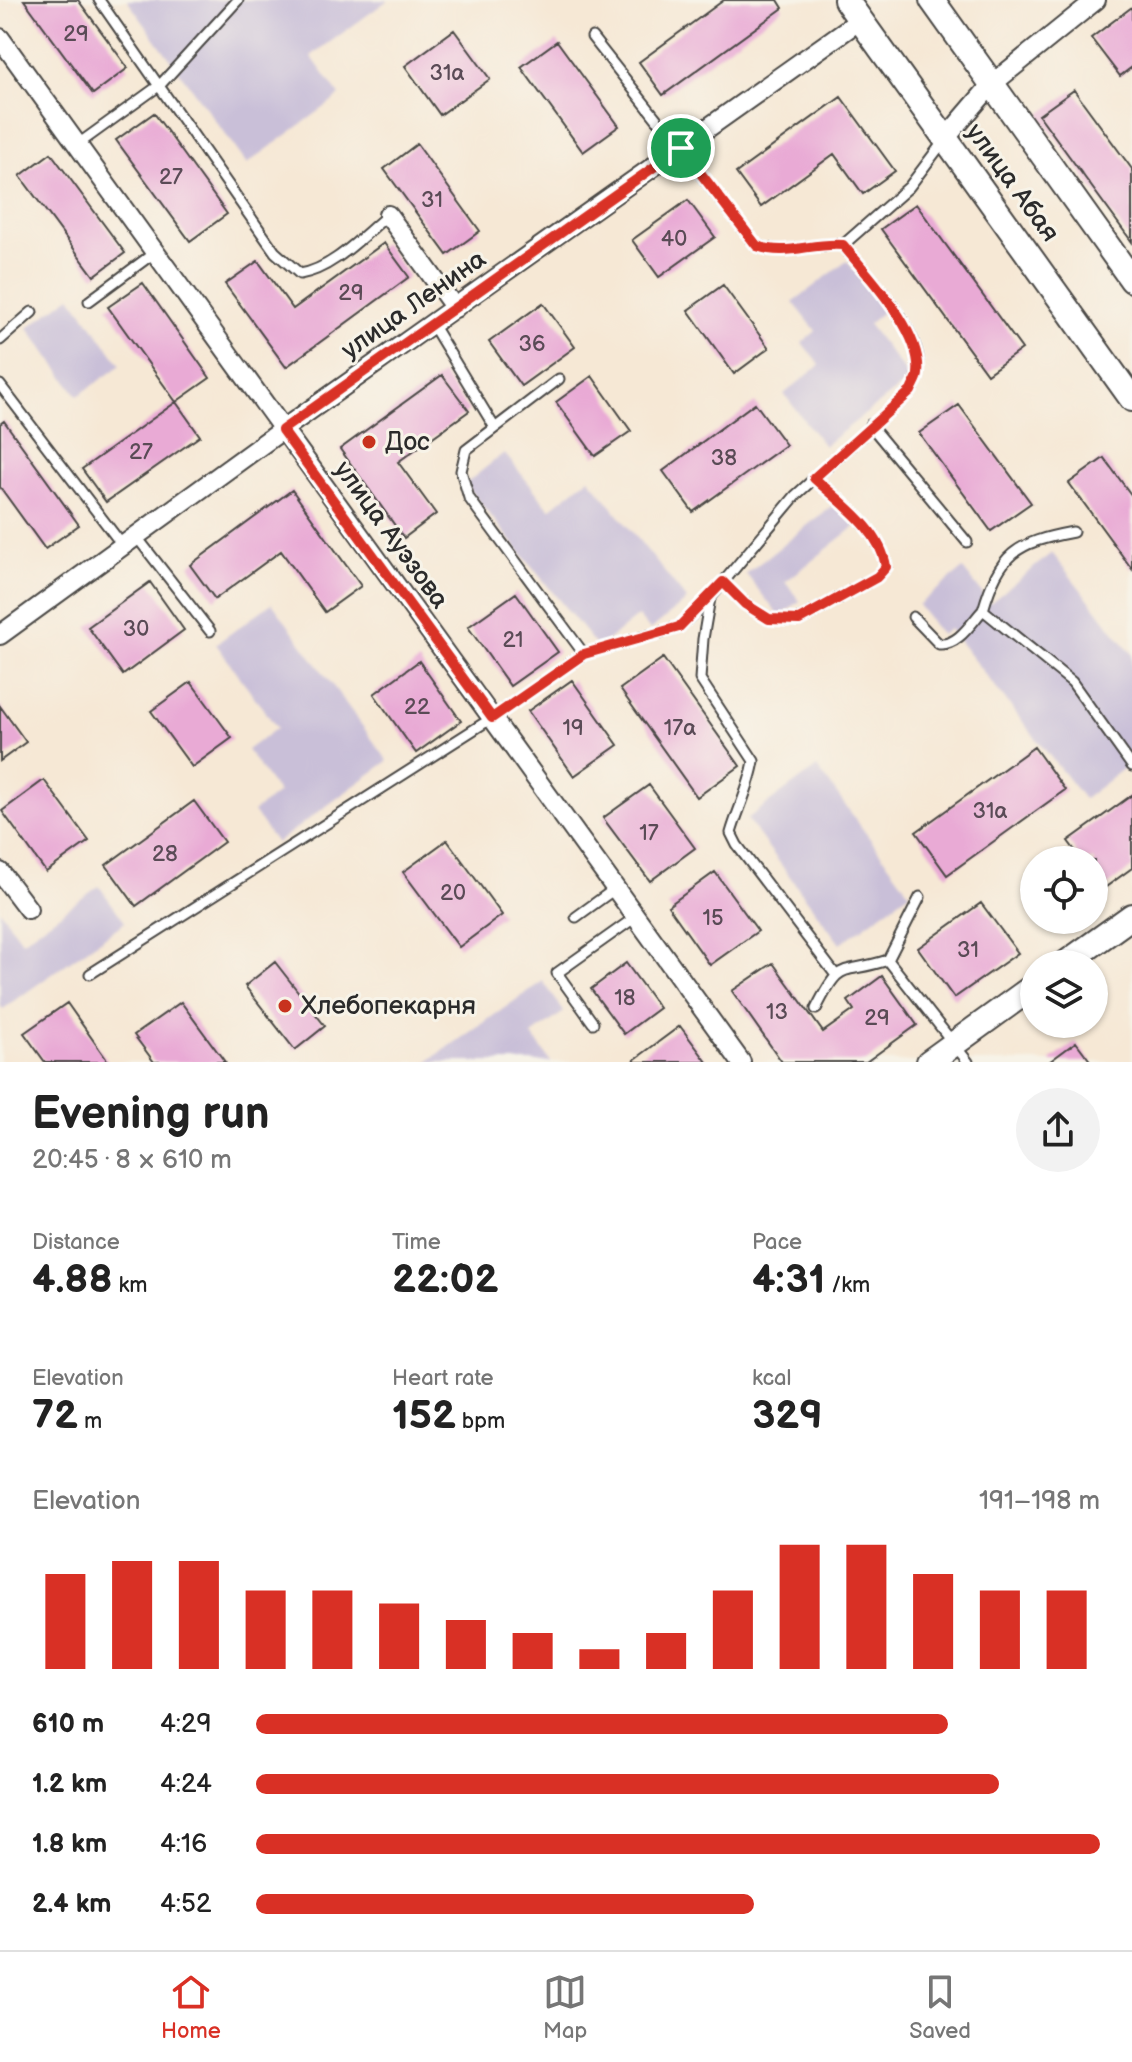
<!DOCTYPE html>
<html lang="en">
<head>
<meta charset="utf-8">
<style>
	:root { --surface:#fff; --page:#f2f2f2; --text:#222; --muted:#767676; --line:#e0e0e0; --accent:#d93025 }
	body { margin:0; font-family:"Balsamiq Sans",sans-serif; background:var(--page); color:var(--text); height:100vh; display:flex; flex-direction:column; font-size:30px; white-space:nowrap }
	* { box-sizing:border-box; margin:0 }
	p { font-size:26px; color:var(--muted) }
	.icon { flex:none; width:44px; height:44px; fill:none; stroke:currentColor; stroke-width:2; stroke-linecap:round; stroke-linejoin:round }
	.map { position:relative; height:1062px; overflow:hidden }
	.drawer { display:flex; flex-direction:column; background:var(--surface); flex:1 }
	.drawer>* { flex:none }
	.controls { position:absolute; left:1020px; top:846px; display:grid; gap:16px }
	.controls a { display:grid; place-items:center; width:88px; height:88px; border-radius:50%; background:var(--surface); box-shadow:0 2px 6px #0004; font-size:40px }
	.pin { position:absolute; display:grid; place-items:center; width:68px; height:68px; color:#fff; margin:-34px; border:4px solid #fff; border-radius:50%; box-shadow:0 2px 8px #0007 }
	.round { display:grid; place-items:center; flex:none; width:84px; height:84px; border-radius:42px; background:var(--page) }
	.head { display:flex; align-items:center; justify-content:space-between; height:136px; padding:0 32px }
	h1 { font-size:44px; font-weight:800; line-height:60px }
	.figures { display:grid; grid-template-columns:repeat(3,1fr); gap:12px; height:136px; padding:8px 32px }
	.figures div { display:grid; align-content:center }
	.figures b { font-size:40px; font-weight:800 }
	.figures small { font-size:22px; font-weight:400 }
	.figures p { font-size:22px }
	.chart { height:224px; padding:16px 32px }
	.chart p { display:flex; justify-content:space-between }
	.chart svg { width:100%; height:144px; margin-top:8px; stroke:var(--accent); stroke-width:6 }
	ul { padding:0 32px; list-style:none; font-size:26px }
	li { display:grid; grid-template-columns:128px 96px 1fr; align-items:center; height:60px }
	li i { height:20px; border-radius:10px; background:var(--accent) }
	.tab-bar { display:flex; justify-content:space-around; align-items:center; height:112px; border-top:2px solid var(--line); background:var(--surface); font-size:22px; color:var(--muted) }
	.tab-bar a { display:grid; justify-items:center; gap:4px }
	.tab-bar .current { color:var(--accent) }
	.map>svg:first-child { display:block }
</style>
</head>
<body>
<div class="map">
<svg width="1132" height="1062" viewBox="0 0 1132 1062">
	<rect width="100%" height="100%" fill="#f7f3e8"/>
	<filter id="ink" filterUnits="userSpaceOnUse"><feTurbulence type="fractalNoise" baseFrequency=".0125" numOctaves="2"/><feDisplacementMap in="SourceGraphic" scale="16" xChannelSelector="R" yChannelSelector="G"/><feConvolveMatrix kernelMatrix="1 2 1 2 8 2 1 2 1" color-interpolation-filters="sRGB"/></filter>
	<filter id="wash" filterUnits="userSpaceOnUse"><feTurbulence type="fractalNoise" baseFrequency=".006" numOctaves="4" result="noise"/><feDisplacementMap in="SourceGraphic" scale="32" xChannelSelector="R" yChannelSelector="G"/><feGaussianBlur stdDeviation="1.8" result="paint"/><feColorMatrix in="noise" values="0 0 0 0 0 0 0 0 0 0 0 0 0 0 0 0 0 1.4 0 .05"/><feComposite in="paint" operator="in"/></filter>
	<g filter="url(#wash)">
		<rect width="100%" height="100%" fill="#f6e8d5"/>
		<!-- industrial -->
		<path fill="#c9bfd8" d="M127,0H388L311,56L340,96L247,164Z
			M847,261L885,310L868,324L910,379L824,446L784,394L820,365L802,343L816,331L793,302Z
			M71,296L121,365L78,396L28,328Z
			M504,453L550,509L589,478L687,600L650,630L638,616L598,648L465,484Z
			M837,502L856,526L785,582L800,601L780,617L746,574Z
			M1052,553L1132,654V762L1084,799L949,629L941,635L918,605L963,569L990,603Z
			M272,603L388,761L276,843L253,812L278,793L247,750L277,728L216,644Z
			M817,767L910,893L840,944L747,819Z
			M99,886L125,922L3,1009L0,1005V910L22,941Z
			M543,981L564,1012L532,1035L551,1062H427Z"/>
		<g id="blocks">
			<!-- building -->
			<path fill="#e9aad5" d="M24,0H78L128,68L93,94Z
				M724,0H778L783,8L663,95L639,62Z
				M1132,7V67L1120,76L1091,38Z
				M454,30L490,79L440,115L405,66Z
				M557,41L619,126L583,152L521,67Z
				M1074,90L1132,169V242L1039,115Z
				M841,97L895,171L863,194L834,154L761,207L736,173Z
				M154,113L227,214L190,241L116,140Z
				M417,144L480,231L447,255L384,169Z
				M51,153L125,253L94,276L20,176Z
				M688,200L715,237L659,277L632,240Z
				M916,204L1022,349L987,374L881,229Z
				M384,243L409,277L286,367L225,284L258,261L293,309Z
				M143,283L210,378L176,402L200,436L106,502L82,469L176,402L108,307Z
				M723,285L769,348L734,374L688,310Z
				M543,303L575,347L521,386L489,342Z
				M442,375L469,411L398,462L436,514L404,538L340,449Z
				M592,376L631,431L595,456L556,402Z
				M755,403L786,445L693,512L663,471Z
				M959,405L1031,503L991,531L919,433Z
				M4,421L79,525L45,549L0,487V424Z
				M1104,458L1132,496V569L1069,483Z
				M292,490L361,586L325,612L281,551L215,599L190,565Z
				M150,582L184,630L123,675L88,627Z
				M516,593L558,652L510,686L468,627Z
				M663,658L740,766L697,797L620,689Z
				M419,661L461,721L416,753L374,694Z
				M572,680L618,745L574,776L528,711Z
				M191,682L232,738L192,767L151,711Z
				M0,706L26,742L0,761Z
				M1034,747L1065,790L947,875L916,832Z
				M44,780L89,841L46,872L2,811Z
				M649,785L695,848L650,881L603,818Z
				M1132,795V868L1103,889L1094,877V860H1082L1068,841Z
				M194,801L224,842L136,906L106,865Z
				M447,840L502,915L459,947L403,872Z
				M715,872L758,931L710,965L668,906Z
				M981,903L1018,953L954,998L918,948Z
				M275,962L325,1026L295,1050L245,986Z
				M626,963L659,1008L624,1034L591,989Z
				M773,963L823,1032L854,1010L848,1001L882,976L917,1025L866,1062H782L732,991Z
				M181,1002L225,1062H154L134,1035Z
				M67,1003L107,1060L104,1062H45L24,1033Z
				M680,1026L707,1062H636L634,1060Z
				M1076,1042L1091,1062H1049Z"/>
		</g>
	</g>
	<g filter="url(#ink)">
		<use href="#blocks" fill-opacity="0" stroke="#494744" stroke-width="2"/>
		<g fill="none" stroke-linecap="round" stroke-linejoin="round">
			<!-- lane casing -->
			<g stroke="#494744" stroke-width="13">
				<path id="lane" d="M99,0L275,252L300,274C333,269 362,236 388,215
					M592,37L757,246C788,256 812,242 843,245
					M77,145L160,85L238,0
					M89,301L154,253
					M432,324L495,428
					M0,340L32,312
					M559,379L466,450L461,471L469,498L584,654
					M0,385L123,546
					M870,425L967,542
					M136,536L210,631
					M723,582L745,604L769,619L799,620L877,577L886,567C881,530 840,502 814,478
					M710,598L703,639L700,679L754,761C750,786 738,809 731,833L737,845L835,974
					M983,610C1000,553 1015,543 1073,532
					M913,617L939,644C958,646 971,623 983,610L1072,682L1132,766
					M576,917L616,888
					M888,960L968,1062
					M90,974L492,718L584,654L679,627L710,598L796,495L911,391C918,378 921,364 916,349C905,313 866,274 843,245L909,187L943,142
					M816,1009C842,957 840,976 888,960L920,897
					M593,1023L557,973L637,916"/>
			</g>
			<!-- street casing -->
			<g stroke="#494744" stroke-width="22">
				<path id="street" d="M0,38L741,1062
					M945,139L992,84L1096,0
					M388,215L455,308
					M0,635L282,430L860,20
					M0,872L28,909"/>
			</g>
			<!-- secondary casing -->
			<g stroke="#494744" stroke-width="28">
				<path id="secondary" d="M846,0L1132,399
					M932,0L1132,280
					M1065,964L1132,916
					M929,1062L1034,986"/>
			</g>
			<!-- lane -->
			<use href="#lane" stroke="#fff" stroke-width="9"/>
			<!-- street -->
			<use href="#street" stroke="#fff" stroke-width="18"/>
			<!-- secondary -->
			<use href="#secondary" stroke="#fff" stroke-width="24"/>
		</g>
	</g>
	<g fill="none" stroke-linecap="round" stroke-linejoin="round" filter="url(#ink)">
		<!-- route casing -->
		<g stroke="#fff" stroke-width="16">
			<path id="route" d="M681,148L757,246C788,257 811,242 843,245C868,276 923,332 918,374C918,379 913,385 911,391L814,478C840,502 881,530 886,567L877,577L799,620L769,619L745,604L723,582L679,627L584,654L492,718L282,430Z"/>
		</g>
		<!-- route -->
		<use href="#route" stroke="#d93025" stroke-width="10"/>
	</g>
	<!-- markers -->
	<g fill="#c8321e" stroke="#f7f3e8" stroke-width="3">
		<circle cx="369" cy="442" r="8"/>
		<circle cx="285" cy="1006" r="8"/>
	</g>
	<g text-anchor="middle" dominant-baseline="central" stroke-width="6" stroke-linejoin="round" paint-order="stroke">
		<!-- number labels -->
		<g font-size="22" fill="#5a4b56">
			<text x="76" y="34">29</text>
			<text x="447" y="73">31а</text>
			<text x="171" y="177">27</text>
			<text x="432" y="200">31</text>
			<text x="674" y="239">40</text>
			<text x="351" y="293">29</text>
			<text x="532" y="344">36</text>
			<text x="141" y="452">27</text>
			<text x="724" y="458">38</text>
			<text x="136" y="629">30</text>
			<text x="513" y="640">21</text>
			<text x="417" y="707">22</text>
			<text x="573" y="728">19</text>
			<text x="680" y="728">17а</text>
			<text x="990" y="811">31а</text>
			<text x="649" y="833">17</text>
			<text x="165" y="854">28</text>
			<text x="453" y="893">20</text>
			<text x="713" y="918">15</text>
			<text x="968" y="950">31</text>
			<text x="625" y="998">18</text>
			<text x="777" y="1012">13</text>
			<text x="877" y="1018">29</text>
		</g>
		<!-- street labels -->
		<g font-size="26" fill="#2b2b2b" stroke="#f7f3e8">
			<text transform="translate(1012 183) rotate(54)">улица Абая</text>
			<text transform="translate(414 305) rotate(-35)">улица Ленина</text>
			<text transform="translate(391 535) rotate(54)">улица Ауэзова</text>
		</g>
		<!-- poi labels -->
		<g font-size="26" fill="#2b2b2b" stroke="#f7f3e8" text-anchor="start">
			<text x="385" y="442">Дос</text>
			<text x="301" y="1006">Хлебопекарня</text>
		</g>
	</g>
</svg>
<div class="controls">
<a><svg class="icon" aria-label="locate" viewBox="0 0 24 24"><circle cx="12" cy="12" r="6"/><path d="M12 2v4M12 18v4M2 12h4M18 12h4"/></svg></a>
<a><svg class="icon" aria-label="layers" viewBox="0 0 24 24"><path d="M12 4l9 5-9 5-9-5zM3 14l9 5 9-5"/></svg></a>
</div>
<div class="pin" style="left:681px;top:148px;background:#1e9e55"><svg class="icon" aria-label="arrive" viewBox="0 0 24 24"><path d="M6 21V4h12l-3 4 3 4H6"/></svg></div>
</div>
<section class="drawer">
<div class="head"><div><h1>Evening run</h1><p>20:45 · 8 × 610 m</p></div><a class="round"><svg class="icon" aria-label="share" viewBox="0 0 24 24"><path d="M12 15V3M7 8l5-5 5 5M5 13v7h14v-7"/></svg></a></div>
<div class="figures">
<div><p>Distance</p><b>4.88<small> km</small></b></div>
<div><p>Time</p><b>22:02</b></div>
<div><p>Pace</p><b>4:31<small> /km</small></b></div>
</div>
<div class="figures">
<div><p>Elevation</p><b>72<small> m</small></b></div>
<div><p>Heart rate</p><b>152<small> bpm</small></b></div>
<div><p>kcal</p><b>329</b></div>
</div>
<div class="chart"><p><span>Elevation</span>191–198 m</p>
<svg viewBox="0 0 160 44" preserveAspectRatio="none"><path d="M5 44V15M15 44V11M25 44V11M35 44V20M45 44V20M55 44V24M65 44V29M75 44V33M85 44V38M95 44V33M105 44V20M115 44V6M125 44V6M135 44V15M145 44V20M155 44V20"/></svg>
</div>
<ul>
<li><b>610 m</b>4:29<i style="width:82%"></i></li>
<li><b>1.2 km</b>4:24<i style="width:88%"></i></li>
<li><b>1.8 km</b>4:16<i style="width:100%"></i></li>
<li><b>2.4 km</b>4:52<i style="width:59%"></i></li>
</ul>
</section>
<nav class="tab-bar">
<a class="current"><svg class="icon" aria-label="home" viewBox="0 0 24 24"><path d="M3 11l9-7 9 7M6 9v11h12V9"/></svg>Home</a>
<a><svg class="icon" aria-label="map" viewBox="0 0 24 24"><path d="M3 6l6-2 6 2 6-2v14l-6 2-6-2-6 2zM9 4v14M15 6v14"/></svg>Map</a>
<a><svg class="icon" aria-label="saved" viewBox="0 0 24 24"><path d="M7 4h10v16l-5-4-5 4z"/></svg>Saved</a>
</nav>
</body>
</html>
